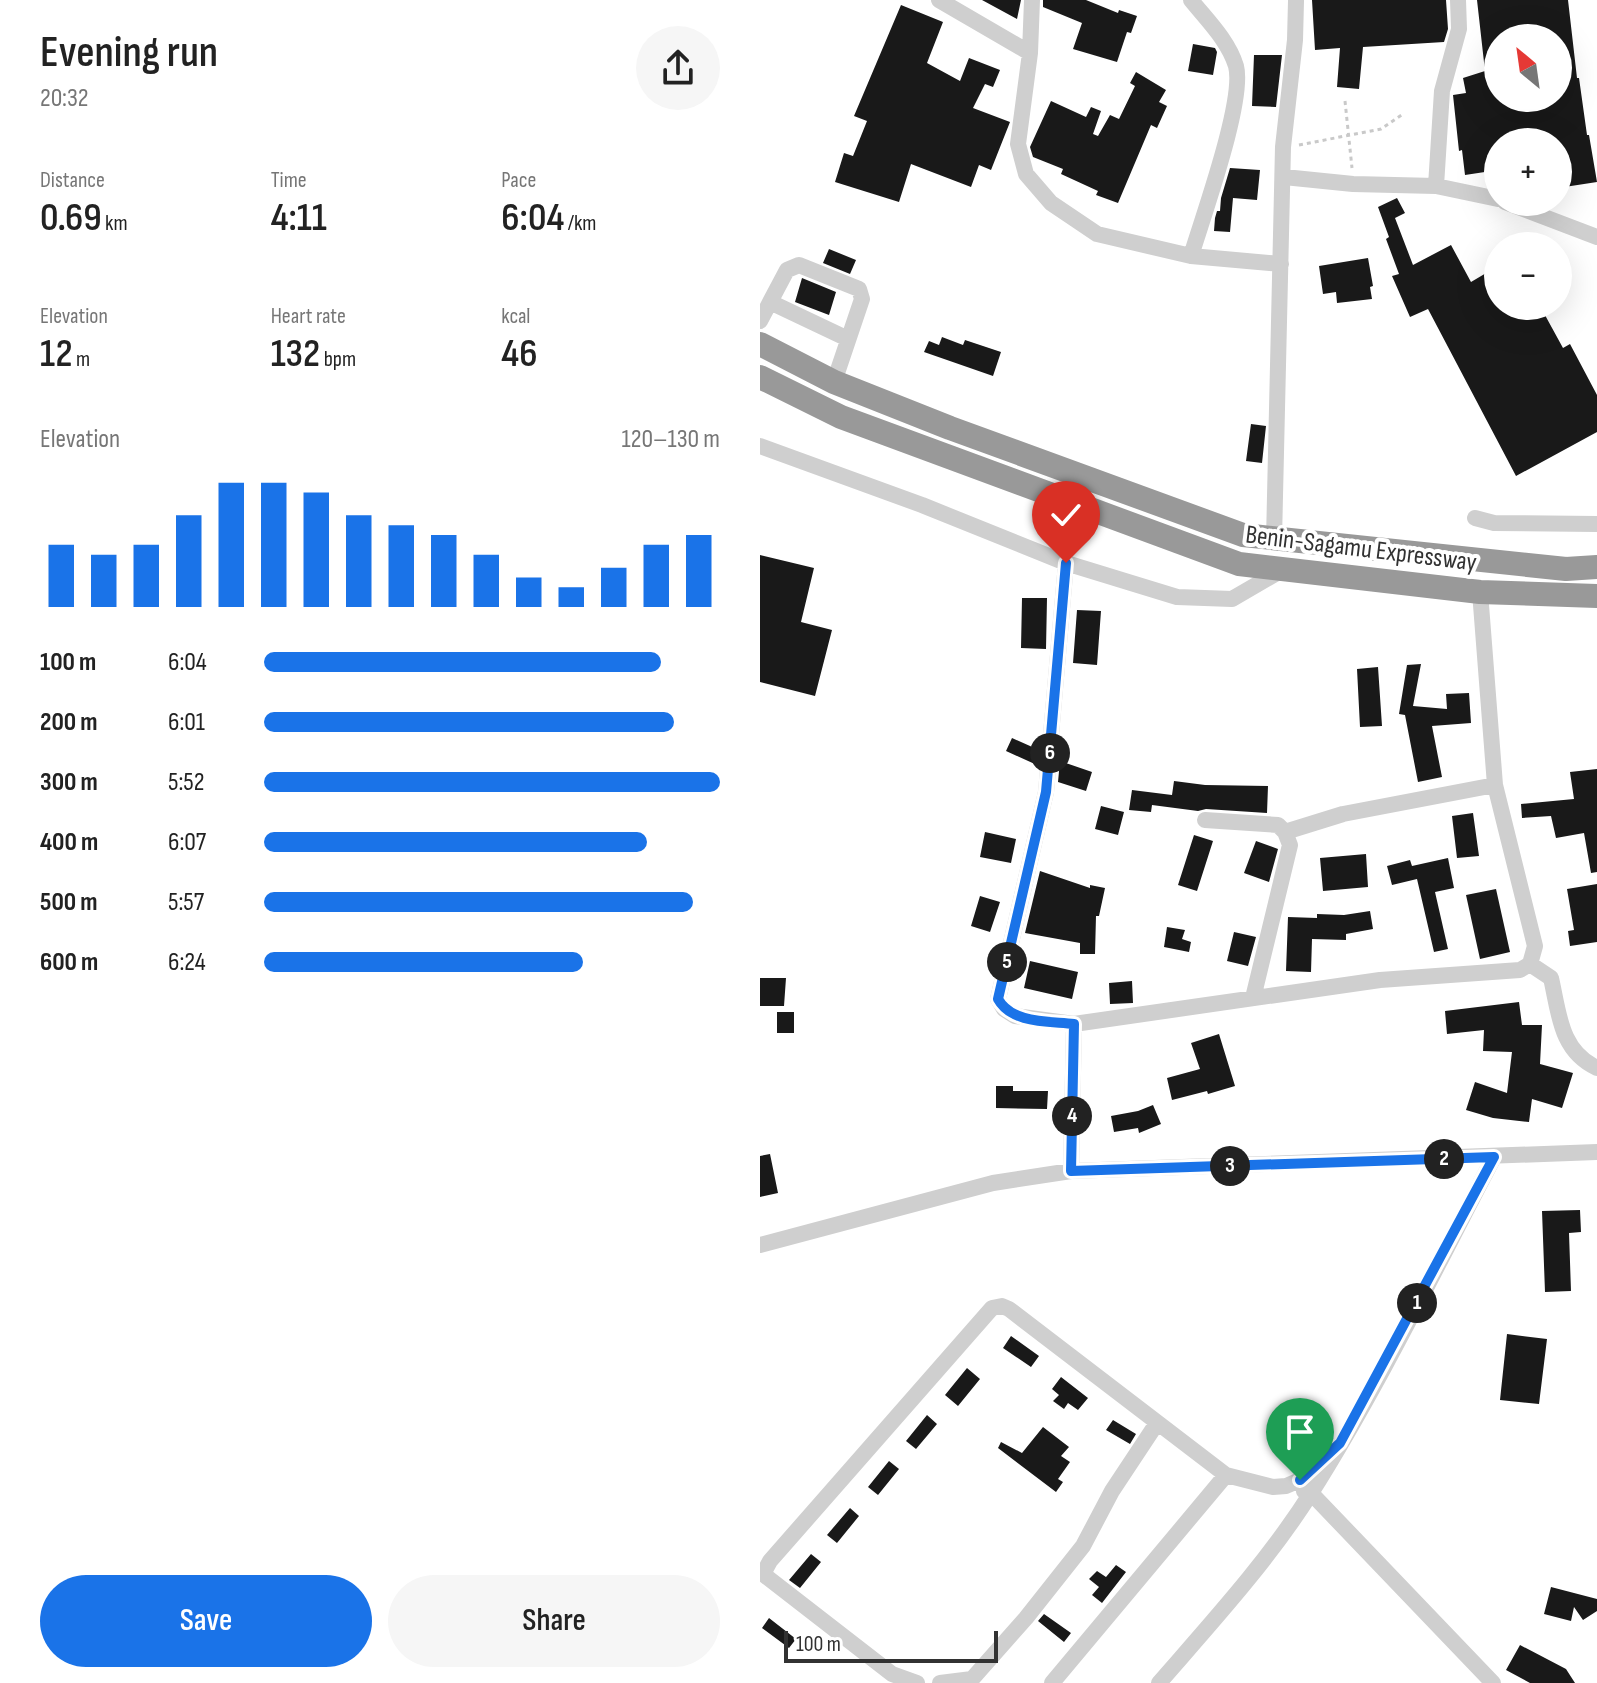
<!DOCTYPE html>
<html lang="en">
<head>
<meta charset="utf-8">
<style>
	:root { --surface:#fff; --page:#f6f6f6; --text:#222; --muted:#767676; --accent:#1a73e8 }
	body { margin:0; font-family:"Sofia Sans Condensed",sans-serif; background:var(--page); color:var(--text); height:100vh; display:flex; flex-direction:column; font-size:30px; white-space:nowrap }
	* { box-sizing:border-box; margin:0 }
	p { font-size:26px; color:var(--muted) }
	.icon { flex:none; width:44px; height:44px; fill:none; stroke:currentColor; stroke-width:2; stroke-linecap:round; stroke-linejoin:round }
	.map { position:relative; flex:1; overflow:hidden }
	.drawer { display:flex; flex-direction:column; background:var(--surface); width:760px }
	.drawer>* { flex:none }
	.needle { width:52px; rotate:331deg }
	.buttons { position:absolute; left:724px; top:24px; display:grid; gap:16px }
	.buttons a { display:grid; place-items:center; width:88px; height:88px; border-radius:50%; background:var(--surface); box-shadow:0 8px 32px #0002; font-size:40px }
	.scale { position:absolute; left:24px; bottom:20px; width:214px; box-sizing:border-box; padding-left:8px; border:4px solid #323232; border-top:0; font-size:22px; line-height:28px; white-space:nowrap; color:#323232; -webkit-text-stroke:6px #fff; paint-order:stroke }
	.pin { position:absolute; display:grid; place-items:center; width:68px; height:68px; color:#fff; margin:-82px -34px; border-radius:50% 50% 50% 0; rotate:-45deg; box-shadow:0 0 8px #0007 }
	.pin .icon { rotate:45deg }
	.km { position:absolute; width:40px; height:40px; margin:-20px; border-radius:50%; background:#222; color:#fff; font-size:22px; line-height:40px; text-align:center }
	.round { display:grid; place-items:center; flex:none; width:84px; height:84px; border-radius:42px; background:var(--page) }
	.headline { display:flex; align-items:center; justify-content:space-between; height:136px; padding:0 40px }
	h1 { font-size:44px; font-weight:600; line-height:60px }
	.figures { display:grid; grid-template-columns:repeat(3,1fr); gap:12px; height:136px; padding:8px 40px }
	.figures div { display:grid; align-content:center }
	.figures b { font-size:40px; font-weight:600 }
	.figures small { font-size:22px; font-weight:400 }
	.figures p { font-size:22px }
	.chart { height:224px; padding:16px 40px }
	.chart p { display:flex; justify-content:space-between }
	.chart svg { width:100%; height:144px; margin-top:8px; stroke:var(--accent); stroke-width:6 }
	.cta { display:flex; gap:16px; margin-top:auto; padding:16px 40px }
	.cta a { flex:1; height:92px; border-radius:48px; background:var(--accent); color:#fff; font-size:32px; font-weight:600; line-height:92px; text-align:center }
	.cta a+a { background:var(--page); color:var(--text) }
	ul { padding:0 40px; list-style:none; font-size:26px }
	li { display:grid; grid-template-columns:128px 96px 1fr; align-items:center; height:60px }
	li i { height:20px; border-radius:10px; background:var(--accent) }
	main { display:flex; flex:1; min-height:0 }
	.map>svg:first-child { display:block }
</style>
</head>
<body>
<main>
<section class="drawer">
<div class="headline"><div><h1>Evening run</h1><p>20:32</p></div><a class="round"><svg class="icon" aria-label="share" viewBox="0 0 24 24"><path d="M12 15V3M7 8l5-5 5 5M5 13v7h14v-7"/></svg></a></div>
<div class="figures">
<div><p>Distance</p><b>0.69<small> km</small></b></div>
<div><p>Time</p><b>4:11</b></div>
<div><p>Pace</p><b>6:04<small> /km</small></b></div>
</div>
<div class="figures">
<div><p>Elevation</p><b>12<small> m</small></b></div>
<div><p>Heart rate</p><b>132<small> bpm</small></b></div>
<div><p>kcal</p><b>46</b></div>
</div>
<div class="chart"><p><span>Elevation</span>120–130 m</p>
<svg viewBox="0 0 160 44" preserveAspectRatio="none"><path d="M5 44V25M15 44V28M25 44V25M35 44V16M45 44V6M55 44V6M65 44V9M75 44V16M85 44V19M95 44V22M105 44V28M115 44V35M125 44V38M135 44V32M145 44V25M155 44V22"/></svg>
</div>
<ul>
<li><b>100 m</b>6:04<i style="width:87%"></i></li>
<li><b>200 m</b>6:01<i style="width:90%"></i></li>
<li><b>300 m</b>5:52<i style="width:100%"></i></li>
<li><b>400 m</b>6:07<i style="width:84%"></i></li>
<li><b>500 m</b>5:57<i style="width:94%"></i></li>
<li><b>600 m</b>6:24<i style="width:70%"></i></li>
</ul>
<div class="cta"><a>Save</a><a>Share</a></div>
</section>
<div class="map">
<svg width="837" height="1683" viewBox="0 0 837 1683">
	<rect width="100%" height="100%" fill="#fff"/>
	<!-- building -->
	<path fill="#191919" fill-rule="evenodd" d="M222,0H261L257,19Z
		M283,0H326L358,13L359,10L377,16L371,33L367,32L357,62L313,49L322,23L283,7Z
		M552,0H686L688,29L684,42L603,47L599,89L577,87L580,48L555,50Z
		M717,0H808L817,78H819L827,135H829L837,182L798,188V142H738V170L705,175L702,150L699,151L693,95L706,93L703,78L725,71ZM738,38H798V98H738Z
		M141,5L183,22L167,63L200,81L209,58L240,70L233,87L225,84L213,108L250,122L231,170L219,165L211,187L151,164L139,202L75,182L84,153L93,156L107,121L94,116Z
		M433,44L455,48L457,52L453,75L428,71Z
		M494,55H522L516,107L492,106Z
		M376,72L406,90L399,102L407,106L397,128L391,125L358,203L336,195L338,191L301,174L303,169L273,157L270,147L291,101L326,117L331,107L341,111L333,134L338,136L350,115L359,119L375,86L370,83Z
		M470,168L500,170L497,200L473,198L470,232L454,231L455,218L457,211H460L461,198Z
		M637,198L645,213L635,218L653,265L691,245L711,282L738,266V306H780L803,348L810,344L837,395V432L756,476L668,309L650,317L632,276L639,274L626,239L629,237L618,207Z
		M69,249L96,260L90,274L63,263Z
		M608,258L613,286L610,287L612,299L577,303L576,292L563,294L559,266Z
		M42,278L76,292L69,315L35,302Z
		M182,337L203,345L205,340L241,352L233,376L164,352L169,341L179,345Z
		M491,424L506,426L502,463L486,461Z
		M0,555L54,568L41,622L72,630L55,696L0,682Z
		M262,598H287L286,649L261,648Z
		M317,610L341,611L337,665L313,663Z
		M661,664L653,706L687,709L686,694L709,693L711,723L672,726L682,777L658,782L645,715L639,714L647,665Z
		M618,667L622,726L600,727L597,669Z
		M252,738L279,750L277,765L246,751Z
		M300,761L332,772L326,791L298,782Z
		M837,769V872L831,873L824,833L796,838L791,816L762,818L761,804L814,799L810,772Z
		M414,781L445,785L508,786L507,813L446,809L438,811L392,805L391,812L369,810L372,790L412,795Z
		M341,806L364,812L358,835L335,829Z
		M713,813L719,856L697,858L692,816Z
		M225,832L256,839L251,863L220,857Z
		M434,835L453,841L437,891L418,885Z
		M496,841L518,849L509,882L484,873Z
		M606,854L608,887L563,891L560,858Z
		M688,858L694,888L675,892L688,949L674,952L657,879L632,885L627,866L650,860L652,866Z
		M280,871L330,888V885L345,888L339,916H336L335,954H320V943L265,933Z
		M837,884V942L810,946L808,931L814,930L807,889Z
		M736,889L750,952L720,959L706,895Z
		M220,896L240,902L230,932L211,926Z
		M610,911L613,929L586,934V940L552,939L551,972L526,971L528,917L557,918V914L584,915Z
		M407,927L425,930L422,939L431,942L429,952L404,947Z
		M474,932L496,937L488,966L467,961Z
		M270,961L318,972L312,999L264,988Z
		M0,978H26L24,1006H0Z
		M372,981L373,1003L350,1004L349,983Z
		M759,1002L762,1025H782L780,1064L813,1073L802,1108L772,1099L769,1122L733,1118L706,1110L715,1082L747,1093L752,1052L723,1051L724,1030L687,1034L685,1011Z
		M17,1012H34V1033H17Z
		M459,1034L475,1086L448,1094L447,1091L412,1100L407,1078L440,1069L431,1043Z
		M236,1086H253V1091H288L287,1109L236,1108Z
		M393,1105L401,1124L379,1133L378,1128L354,1132L351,1116L378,1111Z
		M10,1154L18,1193L0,1197V1156Z
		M820,1210L821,1232L809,1233L811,1291L785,1292L782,1211Z
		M747,1334L787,1339L779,1404L740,1400Z
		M251,1336L279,1356L271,1367L243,1348Z
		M207,1368L220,1379L198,1406L185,1395Z
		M301,1377L328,1398L318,1410L308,1403L304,1409L293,1401L299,1395L292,1389Z
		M167,1415L177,1424L156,1449L146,1441Z
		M353,1420L376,1434L370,1444L346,1430Z
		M283,1427L309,1447L301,1456L310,1462L298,1479L303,1482L296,1492L238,1448L241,1442L262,1453Z
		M129,1461L139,1469L118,1495L108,1487Z
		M90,1508L99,1516L77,1543L67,1535Z
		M51,1554L61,1562L40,1588L29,1580Z
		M356,1565L366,1572L342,1603L332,1595L339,1587L329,1579L337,1571L346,1577Z
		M791,1587L837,1599V1611L823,1620L814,1607L811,1621L784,1614Z
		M284,1614L311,1633L304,1642L278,1621Z
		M9,1618L36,1639L29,1648L2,1628Z
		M760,1645L806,1669L815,1683H770L746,1670Z"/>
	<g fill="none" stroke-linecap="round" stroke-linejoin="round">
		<!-- path -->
		<path stroke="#c9c9c9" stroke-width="3" stroke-dasharray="4 4" stroke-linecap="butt" d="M585,101L592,168
			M539,145L621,129L643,114"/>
		<!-- minor -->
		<path stroke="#cfcfcf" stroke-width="16" d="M179,0L270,53
			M272,0L270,53L258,144L266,174L291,203L337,234L431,256L521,264
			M431,0C447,20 468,40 476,66C485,100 443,216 431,256
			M524,177L593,184L676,186L738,199
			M676,186L682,91L699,29L698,0
			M745,202L837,237
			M10,302L88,339
			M0,321L27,270L39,265L99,289L102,299L74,382
			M0,446L162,505L306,563L417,597L472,599L522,570
			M715,518L734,523L837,524
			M514,540L523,147L535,40L536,1
			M306,563L286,792L238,999L244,1009L255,1016L314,1024L620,980L760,970L770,964L775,946L735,785L720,592
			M445,820L518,825L525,832L530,845L493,998
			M525,832L583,814L735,785
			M770,964L791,978C799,1013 800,1051 837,1068
			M311,1171L314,1024
			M0,1245L233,1183L311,1171L837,1152
			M544,1491L551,1493L733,1683
			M157,1683L132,1674L3,1574L10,1561L232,1308L242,1306L249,1309L466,1475L513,1487L526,1486L540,1480L580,1443
			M180,1683L212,1679L266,1618L323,1546L352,1491L397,1423
			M292,1683L466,1475
			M399,1683C452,1622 508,1561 551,1493C618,1387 675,1269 734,1157"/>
		<!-- highway -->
		<path stroke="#999" stroke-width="24" d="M0,344L74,382L190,428L483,535L806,569L837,567
			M0,377L81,417L479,564L720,592L837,596"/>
	</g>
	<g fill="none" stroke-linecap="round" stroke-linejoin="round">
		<!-- route casing -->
		<g stroke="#fff" stroke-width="16">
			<path id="route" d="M306,563L286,792L238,999C252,1024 289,1021 314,1024L311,1171L734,1157L580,1443L540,1480"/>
		</g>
		<!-- route -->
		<use href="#route" stroke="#1a73e8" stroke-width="10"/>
	</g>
	<g text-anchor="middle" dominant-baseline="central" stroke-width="8" stroke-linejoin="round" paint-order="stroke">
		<!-- street labels -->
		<g font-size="26" fill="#323232" stroke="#fff">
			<text transform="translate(601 549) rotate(7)">Benin-Sagamu Expressway</text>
		</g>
	</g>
</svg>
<div class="buttons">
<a><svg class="needle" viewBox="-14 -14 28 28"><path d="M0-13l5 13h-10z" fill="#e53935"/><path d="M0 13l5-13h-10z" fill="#767676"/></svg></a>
<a>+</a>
<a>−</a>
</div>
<div class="scale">100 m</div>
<div class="pin" style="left:540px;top:1480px;background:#1e9e55"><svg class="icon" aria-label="arrive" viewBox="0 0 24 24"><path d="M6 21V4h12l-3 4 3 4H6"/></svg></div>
<div class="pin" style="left:306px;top:563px;background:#d93025"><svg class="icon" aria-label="check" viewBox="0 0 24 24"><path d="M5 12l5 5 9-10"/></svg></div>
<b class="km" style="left:657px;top:1303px">1</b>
<b class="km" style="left:684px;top:1159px">2</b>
<b class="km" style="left:470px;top:1166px">3</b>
<b class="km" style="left:312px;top:1116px">4</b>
<b class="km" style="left:247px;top:962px">5</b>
<b class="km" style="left:290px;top:753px">6</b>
</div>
</main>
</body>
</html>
